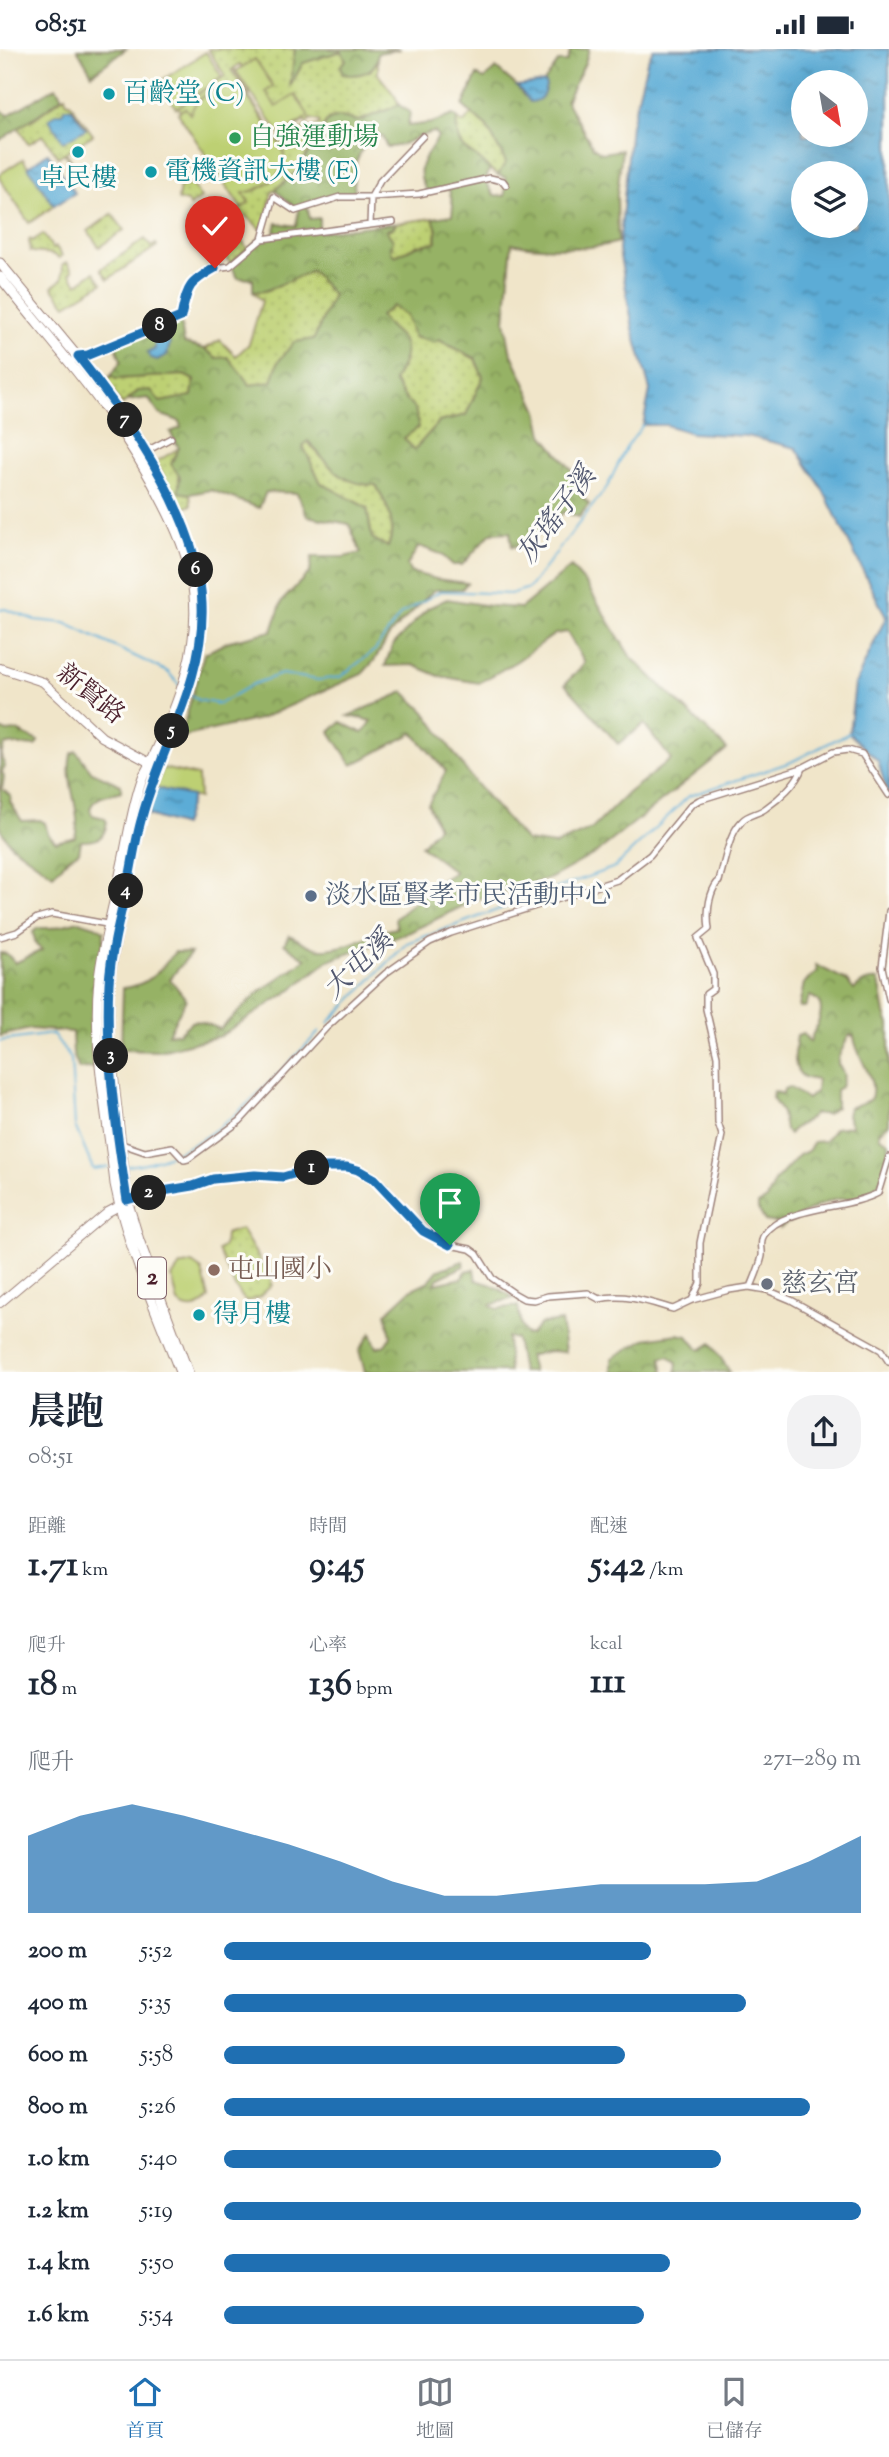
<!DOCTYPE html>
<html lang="zh-TW">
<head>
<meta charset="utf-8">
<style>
	:root { --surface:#fff; --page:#f2f2f3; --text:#1f2937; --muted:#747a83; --line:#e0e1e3; --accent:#1f6fb2 }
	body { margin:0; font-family:"Sorts Mill Goudy","Noto Serif TC",serif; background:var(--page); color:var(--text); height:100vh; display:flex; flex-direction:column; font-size:26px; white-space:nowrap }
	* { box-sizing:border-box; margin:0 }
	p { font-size:23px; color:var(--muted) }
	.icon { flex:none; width:38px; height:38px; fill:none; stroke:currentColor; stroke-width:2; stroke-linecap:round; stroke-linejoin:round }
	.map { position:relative; height:1323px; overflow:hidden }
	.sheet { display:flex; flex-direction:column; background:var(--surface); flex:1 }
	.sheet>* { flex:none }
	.needle { width:46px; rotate:149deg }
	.controls { position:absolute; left:791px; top:21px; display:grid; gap:14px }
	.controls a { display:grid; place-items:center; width:77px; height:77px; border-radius:50%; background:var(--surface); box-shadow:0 7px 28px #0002; font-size:35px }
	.pin { position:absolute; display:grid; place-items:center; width:60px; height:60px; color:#fff; margin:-72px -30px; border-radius:50% 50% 50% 0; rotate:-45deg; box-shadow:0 0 7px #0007 }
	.pin .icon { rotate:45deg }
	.km { position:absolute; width:35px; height:35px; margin:-18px; border-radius:50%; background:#222; color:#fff; font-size:19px; line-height:35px; text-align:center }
	.round { display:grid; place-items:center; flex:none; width:74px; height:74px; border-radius:28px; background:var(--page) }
	.headline { display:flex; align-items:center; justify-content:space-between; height:119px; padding:0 28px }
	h1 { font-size:38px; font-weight:700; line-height:52px }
	.metrics { display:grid; grid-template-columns:repeat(3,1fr); gap:10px; height:119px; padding:7px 28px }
	.metrics div { display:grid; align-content:center }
	.metrics b { font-size:35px; font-weight:700 }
	.metrics small { font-size:19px; font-weight:400 }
	.metrics p { font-size:19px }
	.chart { height:196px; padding:14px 28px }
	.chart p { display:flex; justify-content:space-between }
	.chart svg { width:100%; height:126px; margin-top:7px; fill:var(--accent); opacity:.7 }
	ul { padding:0 28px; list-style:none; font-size:23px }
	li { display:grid; grid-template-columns:112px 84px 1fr; align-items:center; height:52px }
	li i { height:18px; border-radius:9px; background:var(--accent) }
	.status { display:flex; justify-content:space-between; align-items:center; height:49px; padding:0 35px; background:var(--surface); direction:ltr }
	.status svg { height:19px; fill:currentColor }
	.dock { display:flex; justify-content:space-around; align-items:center; height:98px; border-top:2px solid var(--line); background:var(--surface); font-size:19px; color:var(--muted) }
	.dock a { display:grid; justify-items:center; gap:4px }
	.dock .on { color:var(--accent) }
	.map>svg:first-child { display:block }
</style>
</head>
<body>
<div class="status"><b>08:51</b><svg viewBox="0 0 49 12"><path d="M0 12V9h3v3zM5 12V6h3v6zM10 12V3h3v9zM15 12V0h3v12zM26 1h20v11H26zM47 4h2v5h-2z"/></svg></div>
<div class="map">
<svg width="889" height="1323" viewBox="0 0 889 1323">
	<defs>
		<pattern id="grass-dots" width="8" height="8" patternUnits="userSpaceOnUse" patternTransform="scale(1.75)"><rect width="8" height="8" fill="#bdd073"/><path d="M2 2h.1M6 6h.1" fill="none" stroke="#a4b264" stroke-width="1.8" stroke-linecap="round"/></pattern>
		<pattern id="forest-crowns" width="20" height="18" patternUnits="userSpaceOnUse" patternTransform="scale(1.75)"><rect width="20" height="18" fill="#96b265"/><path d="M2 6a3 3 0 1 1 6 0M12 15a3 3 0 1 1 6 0" fill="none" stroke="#7c9053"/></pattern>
		<pattern id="water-ripples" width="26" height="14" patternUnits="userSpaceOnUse" patternTransform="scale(1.75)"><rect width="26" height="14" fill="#5bacd6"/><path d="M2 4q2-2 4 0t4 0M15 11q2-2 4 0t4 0" fill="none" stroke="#4d8bae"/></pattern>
	</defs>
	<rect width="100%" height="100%" fill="#fdfcf7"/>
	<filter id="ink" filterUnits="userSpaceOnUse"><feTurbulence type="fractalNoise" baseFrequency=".0143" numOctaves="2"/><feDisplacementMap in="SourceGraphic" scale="14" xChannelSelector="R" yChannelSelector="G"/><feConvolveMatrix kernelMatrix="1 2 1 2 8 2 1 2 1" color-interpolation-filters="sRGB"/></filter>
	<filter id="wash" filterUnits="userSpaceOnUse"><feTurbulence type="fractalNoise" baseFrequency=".00686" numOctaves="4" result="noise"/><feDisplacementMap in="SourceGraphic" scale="28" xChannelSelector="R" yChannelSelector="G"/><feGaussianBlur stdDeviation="1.57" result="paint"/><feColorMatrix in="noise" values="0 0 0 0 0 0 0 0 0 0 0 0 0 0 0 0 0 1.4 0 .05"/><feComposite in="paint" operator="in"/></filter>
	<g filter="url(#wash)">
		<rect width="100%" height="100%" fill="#f0e5c9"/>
		<!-- grass -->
		<path fill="url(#grass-dots)" stroke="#84784f" stroke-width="2" fill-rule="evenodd" d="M208,0H295L291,36L303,14L341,2L346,11L370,22L378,12V25L395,47L399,56L359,72L340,68L327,71L297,122L272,143L263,182L239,161L249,154L242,143C262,143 289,126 283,102C280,91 269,79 262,69C256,60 249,45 238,40C218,32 197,47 190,65L185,59L180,62L178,58L225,27ZM255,10L273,37L266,43L276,58L295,47L308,67L286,83L287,85L304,72L308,74L310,70L319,72L320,75L312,79L306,77L286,90L288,93L286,91L280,94L231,21L233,20L251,47L234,19L240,15L242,18Z
			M65,47L67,54H70L93,86L66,103L73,114L66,119L70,113L64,104L58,108L43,86L28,95L18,78L34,70Z
			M472,65L487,78L506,113L498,126L464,100L456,86L457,69L463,74Z
			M187,135L192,136L201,149L190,157L187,153L178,151L180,137H186Z
			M112,165L124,181L99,198L88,182Z
			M224,165L232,177L213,189L205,177Z
			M433,169L437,181L436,193L416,197L395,207L391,204L386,181L393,179L396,174Z
			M236,182L247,199L230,214L217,195L222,191L226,197L230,195L233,200L236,198L233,193H240L233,183Z
			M43,185L53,200L56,198L62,207L59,209C49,201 40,206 30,202L29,192L30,190L32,192Z
			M145,190L151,198L156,195L157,197L108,230L101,220Z
			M67,213L73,222L70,224L77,235L94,223L102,234L66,256L52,238L62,230L63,215Z
			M312,222L333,246L314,291L279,313L272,333L250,336L228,308L217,310L205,300L220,291L236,307L249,295L262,252L253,243L265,242Z
			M393,257L406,267L414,288L439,291L475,310L483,328L466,366L439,373L414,402L404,389L415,360L407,352L394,332L405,312L399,287L387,279L380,267Z
			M184,326L194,331L192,347L160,353L138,342L122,356L105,331L111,327L116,330Z
			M307,392C329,416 340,436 376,436C388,458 397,474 388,498L372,489L367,459L321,435L303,397Z
			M179,399V443L190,445L191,456L181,460L156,413Z
			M241,1180L270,1228L272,1236L258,1249L246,1253L235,1238L218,1201L224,1197L225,1185Z"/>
		<!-- forest -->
		<path fill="url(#forest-crowns)" stroke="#706848" stroke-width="2" fill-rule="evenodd" d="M77,0H126L92,25Z
			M295,0H401L378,4C377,24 359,28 342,25L341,16L346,11L341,2L303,14L290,37Z
			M571,0H589L585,14L566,52L593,98L602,104L622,101L617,146L618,193C597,201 534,200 512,194L505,272L510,301L538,362L543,386L574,424L580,445L589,455L579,468L564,463L526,495L512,498L510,483L491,484L462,516H453L441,505L419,497L407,516L410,523L436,530L467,534L462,540L434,541L390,585L374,612L362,625L260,670L177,689L184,675L204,605L229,592L272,582L282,552L310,523L312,508H344L361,504L349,475L307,467L297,444L266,443L259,459L211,441L190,445L178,443L180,428L171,415L179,399L170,383L181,379L179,372L159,365L148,349L127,352L138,342L151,341L160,353L192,347L194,331L184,326L116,330L111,327L121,312L115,294L180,269L184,294L205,300L217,309L228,308L250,336L272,333L278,313L294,293L314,290L333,246L312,222L265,242L253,243V230L238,229L230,215L261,188H273L277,174L296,177L299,161L275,141L297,122L328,71L340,68L359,72L399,56L410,63L408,77L432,74L453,66L457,69C454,107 472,97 490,121L485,131L494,146L505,147L506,129L498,126L506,113L487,78L463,57L477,26L484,30L496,19L517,37L524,47L546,37L544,33L558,13H567ZM435,83L438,88C426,108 412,119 427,142L449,140L453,156L452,166L433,169L437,181L436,193L416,197L395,207L391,203L393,191L386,181L393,179L396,174L319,183V169L310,170L307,157L329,148L355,143C351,117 357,106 372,86L382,87L387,98C403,99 418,85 435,83ZM393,257L406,267L414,288L434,294L439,291L475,309L483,328L466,366L439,373L414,401L404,389L419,378L415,360L407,352L394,332C401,318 412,302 400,288C393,280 387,278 380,267ZM308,392C330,417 340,436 376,436C388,458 397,474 388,498L372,489L367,459L321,434L303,397Z
			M56,38L62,48C42,64 22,77 0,91V60L8,66Z
			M571,518L587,536L630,607L727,700L596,804L551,829L475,851L410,883L328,912L288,943L220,987L161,1002L121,1001L123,939C148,937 160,922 175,903L191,904L170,930L186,950L168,985L178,984L193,972L202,973L220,980L258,944L306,910L284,895L289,886C298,890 311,899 320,900C347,901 371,883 397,879L395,870L434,836L455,823L421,797L438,778L428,755L446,722L413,684L352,716L330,683L341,673L363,684L372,672L348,667L404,643L425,663L475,734L526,792L555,796L592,780L628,744L671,710L644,675L618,695L565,635L585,614L567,583L555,585L517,612L479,634L439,627L413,616L385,617L392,597L428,559L447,550L490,557L521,559Z
			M0,680L7,683L17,682L38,692L36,697L5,695L1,706L5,718L2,723L4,728L2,740L11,747L10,753L22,772L40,771L45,774L48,785L56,793L75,788C83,760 64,736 71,705L76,702L92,723L121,736V742C110,747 94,746 90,760L92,766L104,769L107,773C104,791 97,792 81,792L79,803L69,809L53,826L11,796L0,780Z
			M79,872L95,877L104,882L100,1018L79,1020L73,1005L72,983L30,980L0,987V904L7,905L15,914L42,901L36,896L33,883L38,879H51Z
			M816,916L846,931L854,941C861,933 867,930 878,931C884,945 881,960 889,975V1075L879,1083L880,1088L889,1093C889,1114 881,1148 856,1150C849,1150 841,1149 834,1151C817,1156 795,1169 780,1179L777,1174L765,1172L758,1160V1155L767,1150L776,1131L799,1106L808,1102L814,1093L825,1092L835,1079L852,1077L847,1066L849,1059L870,1051C880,1031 855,1008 854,987L849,986L838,1009V1015L844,1026L841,1038L836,1041V1058L827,1065H814C807,1074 794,1076 789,1085L785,1081L782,1064L772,1049L773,1042L783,1045L784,1040L789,1038L807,1050L816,1042L817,1031C813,1030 808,1030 804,1028C791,1021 795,999 797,987L803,985L810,993C813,980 833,955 810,947L805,958H799L804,934L817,923Z
			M463,1212L464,1217L437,1230L435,1235L462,1229L466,1222L474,1220L476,1231L492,1236L514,1249L490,1256L497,1260L518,1257L521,1277L526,1286L531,1285L540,1275L561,1272L565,1303L549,1302L529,1307L533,1323H522L516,1290L507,1288L509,1323H365L359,1301L371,1284L377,1299L385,1296L391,1287L386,1264L412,1240L429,1232L438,1221Z
			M678,1285L687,1287L700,1301L711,1294L730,1323H676L677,1314L669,1307L661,1309L664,1323H612V1309L645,1290Z"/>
		<!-- green -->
		<path fill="#bdd073" stroke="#84784f" stroke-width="2" d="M206,3L222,28L176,59L159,33Z
			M255,10L273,37L266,43L276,58L295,46L309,67L280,86L236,22Z
			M227,38C248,42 254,58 265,74C271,82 280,92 283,102C289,126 262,141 243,144L249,154L241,159L178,64L185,59L190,65C197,48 210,41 227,38Z
			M23,110L54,157L29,174L0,130V125Z
			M163,719L198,727L199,749L156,739Z
			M192,1214L202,1221L209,1249C200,1260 189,1263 178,1254L172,1228L180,1217Z"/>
		<!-- water -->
		<path fill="url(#water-ripples)" stroke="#526680" stroke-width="2" fill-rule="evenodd" d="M653,0H889V750L878,712L849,684L855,635L886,568L822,439L796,399L747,387L691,384L666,376H643L650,341L633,280L619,201L631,76L647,13ZM803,33H856V86H803ZM803,124H856V177H803Z
			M544,33L546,36C544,46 542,52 530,53L517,37Z
			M65,59L72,60L86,80L63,93L49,70L57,64H62Z
			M48,104L75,144L54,157L28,118Z
			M165,287L170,294L167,306L157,311L151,309L147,304L155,300V290Z
			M155,739L192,747L183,777L148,766Z"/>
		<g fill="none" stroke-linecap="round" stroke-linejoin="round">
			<!-- stream -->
			<path stroke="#5bacd6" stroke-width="2" d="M0,561L5,560L35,571L65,574L168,623L179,636
				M188,644L198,651L219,655L253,635L282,625L318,631L340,628L375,601L401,565L441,542L510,545L529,539L607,438L626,399L643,376
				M328,974L407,894L615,818L689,747L791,713L849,684
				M0,992L53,985L71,1010L75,1077L93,1120L108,1118
				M127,1117C208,1109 266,1036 319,983"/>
		</g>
	</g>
	<g filter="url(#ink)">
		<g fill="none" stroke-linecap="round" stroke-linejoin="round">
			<!-- street casing -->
			<g stroke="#9d827a" stroke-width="8">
				<path id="street" d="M321,154L295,162L340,148H371L380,132L423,87
					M370,176L393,173
					M262,190L274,148L295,162
					M71,313L78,307L88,306L181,268L188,239L196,230L215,219L230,217L262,190L370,176L371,148L419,145L490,129L503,132L506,136
					M145,403L171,389
					M889,862L882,918L889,950
					M0,888L17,883L37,869L52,865L112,876
					M119,1094L145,1103L172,1098L184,1111L188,1110L240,1072L326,979L386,924L430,893L451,884L617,831L650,806L691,756L699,751L802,719L833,703L848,701L862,705L889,746
					M127,1151L151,1144L193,1137L213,1130L255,1126L283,1128L317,1118L334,1117L358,1121L384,1137L423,1182L450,1196L470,1200L477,1205L492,1229L515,1245L524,1250L534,1251L548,1247L588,1244L599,1250C625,1244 649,1253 673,1260L692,1251L729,1241L749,1238L767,1241L791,1251L881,1301L889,1313
					M751,1238C755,1228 760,1217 762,1207C763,1200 759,1193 764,1186C783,1157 849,1160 878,1144L889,1108
					M692,1251L700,1234V1194L722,1086L718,1074L717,1007L706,960V945L713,940V925L698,889L709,880C707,867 708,849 715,837C720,829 718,837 720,828C726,809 728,787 742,772C748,765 759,765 766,759C779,750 797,734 802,719"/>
			</g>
			<!-- secondary casing -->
			<g stroke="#9d827a" stroke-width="10">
				<path id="secondary" d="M0,619L43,633L102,688L154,716
					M0,1254L108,1163L123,1155"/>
			</g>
			<!-- primary casing -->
			<g stroke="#9d827a" stroke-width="11">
				<path id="primary" d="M0,214L105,341L132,381L159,426L179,466L195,512L202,554L195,621L156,720L141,771L117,883L109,933V989L127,1151L139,1191L188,1323
					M0,228C60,304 119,365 163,454C175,477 186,502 191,527C205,592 178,657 150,715C148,719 145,724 143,728C132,757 128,791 121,821C114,857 103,893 99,930C92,997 108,1068 115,1135C128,1200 156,1261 180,1323"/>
			</g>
			<!-- street -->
			<use href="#street" stroke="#fff" stroke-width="5"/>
			<!-- secondary -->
			<use href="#secondary" stroke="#fff" stroke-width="8"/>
			<!-- primary -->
			<use href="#primary" stroke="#fff" stroke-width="9"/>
		</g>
	</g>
	<g fill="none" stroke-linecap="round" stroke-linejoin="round" filter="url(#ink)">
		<!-- route casing -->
		<g stroke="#fff" stroke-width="14">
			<path id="route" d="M215,219C187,235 188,237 181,268L88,306L78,307C129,371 199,470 202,555C205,631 161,697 142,768C136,788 133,810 129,830C121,864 111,900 109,934C105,1006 116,1080 127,1151L151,1144L193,1137L213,1130L255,1126L283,1128L317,1118H347L358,1121L374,1130L423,1182L450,1196"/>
		</g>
		<!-- route -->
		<use href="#route" stroke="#1f6fb2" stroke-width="9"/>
	</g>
	<!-- markers -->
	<g fill="#0f9aa8" stroke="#fdfcf7" stroke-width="2.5">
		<circle cx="109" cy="45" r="7"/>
		<circle cx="78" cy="103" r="7"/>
		<circle cx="151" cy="123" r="7"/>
		<circle cx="199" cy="1266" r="7"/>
	</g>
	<circle fill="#2e9e5b" stroke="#fdfcf7" stroke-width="2.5" cx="235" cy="89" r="7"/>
	<circle fill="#5c6f8a" stroke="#fdfcf7" stroke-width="2.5" cx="311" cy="847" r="7"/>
	<circle fill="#8d6e63" stroke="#fdfcf7" stroke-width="2.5" cx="214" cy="1221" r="7"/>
	<circle fill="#6b7280" stroke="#fdfcf7" stroke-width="2.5" cx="767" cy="1235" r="7"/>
	<g text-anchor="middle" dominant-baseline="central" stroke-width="6" stroke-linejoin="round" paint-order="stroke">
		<!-- shield labels -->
		<rect fill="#fdfcf7" stroke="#806168" stroke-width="2" x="138" y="1208.5" width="28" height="41" rx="5"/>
		<g font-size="24" font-weight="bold" fill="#4a1f2b">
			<text x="152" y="1229">2</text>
		</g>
		<!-- culture labels -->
		<g font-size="26" fill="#0d838f" stroke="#fdfcf7" text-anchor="start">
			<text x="123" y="45">百齡堂 (C)</text>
			<text x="165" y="123">電機資訊大樓 (E)</text>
			<text x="78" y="130" text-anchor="middle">卓民樓</text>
			<text x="213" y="1266">得月樓</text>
		</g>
		<!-- leisure labels -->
		<g font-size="26" fill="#27864d" stroke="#fdfcf7" text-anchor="start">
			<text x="249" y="89">自強運動場</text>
		</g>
		<!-- street labels -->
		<g font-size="26" fill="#4a1f2b" stroke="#fdfcf7">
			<text transform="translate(90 646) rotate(39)">新賢路</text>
		</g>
		<!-- service labels -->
		<g font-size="26" fill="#4e5e75" stroke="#fdfcf7" text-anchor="start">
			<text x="325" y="847">淡水區賢孝市民活動中心</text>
		</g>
		<!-- education labels -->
		<g font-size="26" fill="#785e54" stroke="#fdfcf7" text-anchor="start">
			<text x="228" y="1221">屯山國小</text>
		</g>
		<!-- worship labels -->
		<g font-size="26" fill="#5b616d" stroke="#fdfcf7" text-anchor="start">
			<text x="781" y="1235">慈玄宮</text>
		</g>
		<!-- water labels -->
		<g font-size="28" font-style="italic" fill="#51576f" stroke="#fdfcf7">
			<text transform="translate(558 467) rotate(-54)">灰瑤子溪</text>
			<text transform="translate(359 917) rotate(-44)">大屯溪</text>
		</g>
	</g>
</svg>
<div class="controls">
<a><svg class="needle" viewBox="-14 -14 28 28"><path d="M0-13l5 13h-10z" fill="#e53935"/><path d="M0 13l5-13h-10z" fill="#747a83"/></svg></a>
<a><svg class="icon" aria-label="layers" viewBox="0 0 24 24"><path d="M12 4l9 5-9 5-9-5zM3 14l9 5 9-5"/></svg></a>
</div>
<div class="pin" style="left:450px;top:1196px;background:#1e9e55"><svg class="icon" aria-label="arrive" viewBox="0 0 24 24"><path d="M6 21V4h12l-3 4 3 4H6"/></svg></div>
<div class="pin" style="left:215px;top:219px;background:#d93025"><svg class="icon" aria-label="check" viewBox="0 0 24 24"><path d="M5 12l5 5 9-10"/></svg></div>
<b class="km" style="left:312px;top:1119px">1</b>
<b class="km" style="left:149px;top:1144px">2</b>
<b class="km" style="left:111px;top:1007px">3</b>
<b class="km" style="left:126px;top:842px">4</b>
<b class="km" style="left:172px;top:682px">5</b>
<b class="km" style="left:196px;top:521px">6</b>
<b class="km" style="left:125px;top:371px">7</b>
<b class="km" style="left:160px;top:277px">8</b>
</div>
<section class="sheet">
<div class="headline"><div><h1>晨跑</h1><p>08:51</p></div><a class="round"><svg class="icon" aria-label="share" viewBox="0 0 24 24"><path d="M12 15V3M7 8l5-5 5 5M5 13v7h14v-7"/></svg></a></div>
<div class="metrics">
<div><p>距離</p><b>1.71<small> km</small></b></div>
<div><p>時間</p><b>9:45</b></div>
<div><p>配速</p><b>5:42<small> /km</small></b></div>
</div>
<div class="metrics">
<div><p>爬升</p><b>18<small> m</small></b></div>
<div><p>心率</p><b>136<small> bpm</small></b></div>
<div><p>kcal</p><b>111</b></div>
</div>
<div class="chart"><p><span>爬升</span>271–289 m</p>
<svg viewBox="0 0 160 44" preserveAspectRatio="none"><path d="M0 44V17L10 10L20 6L30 10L40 15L50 20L60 26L70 33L80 38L90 38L100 36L110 34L120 34L130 34L140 33L150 26L160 17V44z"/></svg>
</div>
<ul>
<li><b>200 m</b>5:52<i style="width:67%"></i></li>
<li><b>400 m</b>5:35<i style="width:82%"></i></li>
<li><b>600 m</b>5:58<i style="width:63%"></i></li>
<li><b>800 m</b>5:26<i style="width:92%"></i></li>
<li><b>1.0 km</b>5:40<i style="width:78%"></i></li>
<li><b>1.2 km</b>5:19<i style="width:100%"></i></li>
<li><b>1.4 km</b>5:50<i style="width:70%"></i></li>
<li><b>1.6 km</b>5:54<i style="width:66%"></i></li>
</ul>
</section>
<nav class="dock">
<a class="on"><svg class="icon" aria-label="home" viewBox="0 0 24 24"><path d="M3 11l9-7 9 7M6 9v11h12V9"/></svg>首頁</a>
<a><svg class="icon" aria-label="map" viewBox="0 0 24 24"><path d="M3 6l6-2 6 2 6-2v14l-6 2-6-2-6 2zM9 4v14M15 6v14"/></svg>地圖</a>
<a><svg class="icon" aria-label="saved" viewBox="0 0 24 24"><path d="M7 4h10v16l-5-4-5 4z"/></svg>已儲存</a>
</nav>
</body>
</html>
